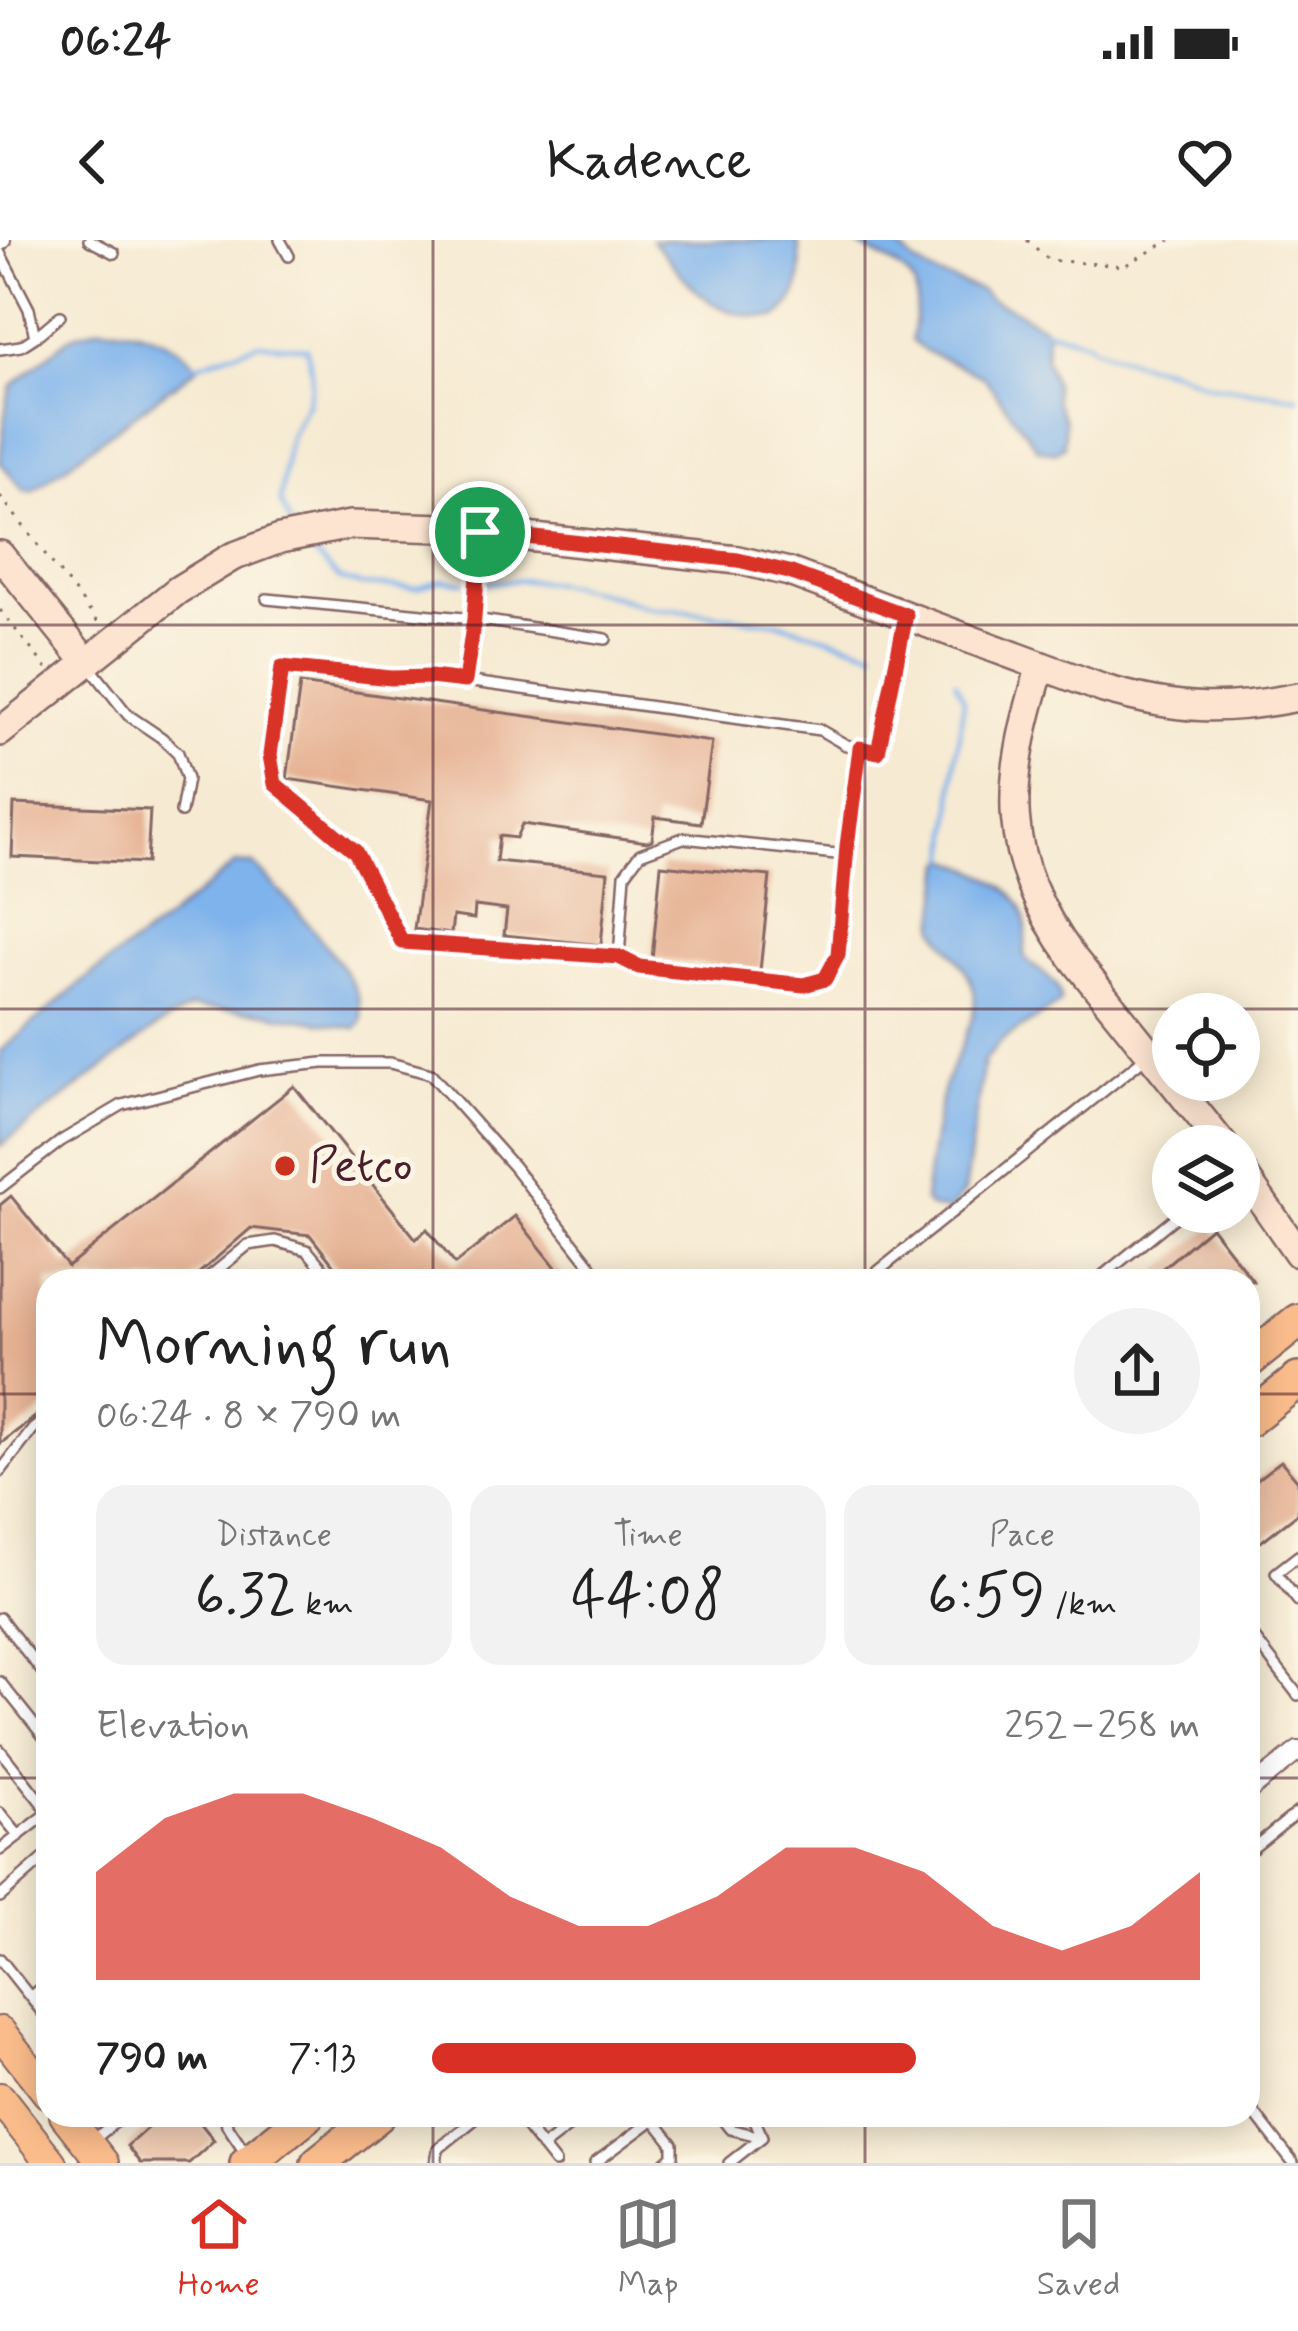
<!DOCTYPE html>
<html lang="en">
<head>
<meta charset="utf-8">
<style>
	:root { --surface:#fff; --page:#f2f2f2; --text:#222; --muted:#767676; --line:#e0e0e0; --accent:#d93025 }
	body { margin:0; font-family:Mynerve,sans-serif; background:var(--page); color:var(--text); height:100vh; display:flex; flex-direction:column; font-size:45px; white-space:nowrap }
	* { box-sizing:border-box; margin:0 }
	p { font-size:39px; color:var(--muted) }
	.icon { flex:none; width:66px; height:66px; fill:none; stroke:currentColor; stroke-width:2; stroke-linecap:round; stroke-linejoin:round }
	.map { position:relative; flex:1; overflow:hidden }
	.panel { position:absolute; left:36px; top:1029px; width:1224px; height:858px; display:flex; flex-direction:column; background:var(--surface); border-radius:36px; box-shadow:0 6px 30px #0003 }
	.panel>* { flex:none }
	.buttons { position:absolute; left:1152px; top:753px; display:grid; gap:24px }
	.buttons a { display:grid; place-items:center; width:108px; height:108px; border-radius:50%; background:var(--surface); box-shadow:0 6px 30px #0003; font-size:60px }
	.pin { position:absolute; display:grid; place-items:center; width:102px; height:102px; color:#fff; margin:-51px; border:6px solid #fff; border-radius:50%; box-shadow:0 3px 12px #0007 }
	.round { display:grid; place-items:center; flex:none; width:126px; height:126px; border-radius:63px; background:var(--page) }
	.summary { display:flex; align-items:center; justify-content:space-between; height:204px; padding:0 60px }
	h1 { font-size:66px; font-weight:600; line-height:90px }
	.figures { display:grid; grid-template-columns:repeat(3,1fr); gap:18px; height:204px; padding:12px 60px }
	.figures div { display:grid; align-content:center; border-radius:30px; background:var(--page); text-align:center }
	.figures b { font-size:60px; font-weight:600 }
	.figures small { font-size:33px; font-weight:400 }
	.figures p { font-size:33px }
	.chart { height:336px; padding:24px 60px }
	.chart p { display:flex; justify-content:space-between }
	.chart svg { width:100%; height:216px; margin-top:12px; fill:var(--accent); opacity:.7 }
	ul { padding:0 60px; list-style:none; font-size:39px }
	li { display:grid; grid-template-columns:192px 144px 1fr; align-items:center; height:90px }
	li i { height:30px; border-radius:15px; background:var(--accent) }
	.status { display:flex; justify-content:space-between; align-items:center; height:84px; padding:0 60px; background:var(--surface); direction:ltr }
	.status svg { height:33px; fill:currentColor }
	header { display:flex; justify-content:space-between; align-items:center; height:156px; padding:0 60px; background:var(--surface); font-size:54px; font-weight:600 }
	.menu { display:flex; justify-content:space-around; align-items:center; height:168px; border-top:3px solid var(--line); background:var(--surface); font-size:33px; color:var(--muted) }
	.menu a { display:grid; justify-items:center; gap:6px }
	.menu .active { color:var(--accent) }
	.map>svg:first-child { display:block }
</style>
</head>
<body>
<div class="status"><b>06:24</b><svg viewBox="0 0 49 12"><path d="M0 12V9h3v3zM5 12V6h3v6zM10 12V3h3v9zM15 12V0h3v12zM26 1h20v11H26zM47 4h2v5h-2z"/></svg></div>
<header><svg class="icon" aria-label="back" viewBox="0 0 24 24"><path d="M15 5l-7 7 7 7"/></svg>Kadence<svg class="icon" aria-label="heart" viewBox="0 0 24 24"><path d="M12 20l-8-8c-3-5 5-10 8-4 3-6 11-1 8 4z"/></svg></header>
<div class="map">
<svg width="1298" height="1923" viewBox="0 0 1298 1923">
	<rect width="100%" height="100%" fill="#fcf5e5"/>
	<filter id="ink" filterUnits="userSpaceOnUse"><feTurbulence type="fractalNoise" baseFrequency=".00833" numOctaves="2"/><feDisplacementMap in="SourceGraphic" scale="24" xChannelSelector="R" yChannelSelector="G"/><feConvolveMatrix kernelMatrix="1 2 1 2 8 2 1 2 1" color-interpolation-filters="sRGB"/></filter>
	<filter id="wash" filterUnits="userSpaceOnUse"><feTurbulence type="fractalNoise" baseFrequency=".004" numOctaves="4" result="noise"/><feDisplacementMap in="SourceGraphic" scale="48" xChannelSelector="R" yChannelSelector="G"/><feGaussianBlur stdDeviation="2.7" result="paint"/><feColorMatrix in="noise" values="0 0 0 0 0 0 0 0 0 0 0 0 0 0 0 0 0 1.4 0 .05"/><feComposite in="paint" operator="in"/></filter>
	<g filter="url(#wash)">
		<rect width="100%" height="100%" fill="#f6ead2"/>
		<!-- water -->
		<path fill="#7eb3ec" stroke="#64698c" stroke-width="3" d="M652,0H798C802,37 805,50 778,77C710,80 693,47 652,0Z
			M849,0H893L914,22L936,35L980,50L991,60L1011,68L1047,89L1045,118L1054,144L1055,161L1064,180V206L1055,212L1038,209L983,136L923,110L912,100C913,86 919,66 916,52C912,25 869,14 849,0Z
			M101,87C138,88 172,97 197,125V128L32,251L24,250L0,222L7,161L12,146L71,96Z
			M949,619C975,629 1019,647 1025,677C1028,690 1025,704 1024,717C1038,733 1062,738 1060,763L1000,802L984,821L964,952L949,971L930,968L924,960C929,922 934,885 944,848C952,819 980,780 974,751C969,726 947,709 936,687L944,623Z
			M235,624H253C280,650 350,727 359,760C360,766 360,773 362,779L356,788L253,771L190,768L157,787L0,906V811L91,735L160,685Z"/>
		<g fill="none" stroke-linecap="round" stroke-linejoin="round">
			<!-- stream -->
			<path stroke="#7eb3ec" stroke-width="4.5" d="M1044,89L1086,101L1093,107L1136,122L1172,130L1209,145L1298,157
				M197,125L259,103L307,108L312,133L311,147L307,163L291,194L287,209L280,261L292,287
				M305,306L340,339L361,345L416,348L442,340L463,342
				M486,343C528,336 578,345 620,358C640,364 655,371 676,369L780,383L874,411
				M949,619L955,526L964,459L955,441"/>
		</g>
		<g id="blocks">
			<!-- building -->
			<path fill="#e6b193" d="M300,444L712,502L701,583L655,577L652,600L647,602L522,584L516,598L499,596L496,621L608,632L601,705L504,695L507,670L475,666L474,679L453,676L451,694L414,689L432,560L287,539Z
				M14,564L150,570L147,623L12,617Z
				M661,625L770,636L760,731L652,719Z
				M294,846L416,999L427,989L455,1024L515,976L567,1041H346L310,995L251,988L190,1041H48V1167L0,1204V965L11,956L68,1027Z
				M1211,987L1253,1041H1164L1158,1032Z
				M1281,1221L1298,1241V1273L1248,1312V1246Z
				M162,1875L168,1877L194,1875L214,1900L189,1923H140L127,1906Z"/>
		</g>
	</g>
	<g filter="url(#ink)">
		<use href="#blocks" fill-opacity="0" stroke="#866665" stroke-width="3"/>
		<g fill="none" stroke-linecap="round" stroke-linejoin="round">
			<!-- lane casing -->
			<g stroke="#866665" stroke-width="14">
				<path id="lane" d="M89,0L114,13
					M280,0L289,16
					M0,13L29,69L35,97L21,106L0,109
					M35,97L60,76
					M267,359L474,379L480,298
					M606,399L474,379L465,441L820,490L846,505L878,512L905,382
					M90,427L128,475L162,498L178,513L187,539L181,572
					M465,441L430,437L391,438L282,427L270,515L275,544L355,611L402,702L620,717L639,727L804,745L825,739L838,715L847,606L860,508
					M619,717L625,634L640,614L683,598L846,615
					M0,948L61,901L122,865L259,830L323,823H390L431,834L513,926L603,1041
					M204,1041L248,1005L275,1001L307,1010L333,1041
					M866,1041L1146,817
					M1096,1041L1179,974
					M0,1232L33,1189L48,1177
					M1298,1316L1276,1333L1298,1361
					M0,1378L48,1439
					M1248,1390L1298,1455
					M0,1442L48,1502
					M1248,1465L1253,1472L1248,1476
					M0,1510L48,1571
					M0,1573L19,1596
					M0,1610L48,1573
					M1248,1612L1298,1572
					M0,1657L48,1615
					M0,1719L30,1757
					M48,1742L30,1757L48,1779
					M1248,1865L1293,1923
					M225,1875L227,1885L248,1916
					M517,1875L555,1923
					M650,1875L673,1904V1916L665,1923
					M719,1875L730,1889L762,1897
					M753,1875L762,1897
					M92,1901L124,1875
					M542,1907L584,1875
					M436,1923L438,1909L480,1875
					M595,1923L654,1879
					M729,1923L762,1897"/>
			</g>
			<!-- street casing -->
			<g stroke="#866665" stroke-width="22">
				<path id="street" d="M0,1L1,0
					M1248,1551L1298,1511"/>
			</g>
			<!-- secondary casing -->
			<g stroke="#866665" stroke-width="32">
				<path id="secondary" d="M0,315L87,423
					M1041,426C1005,542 998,615 1073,718L1224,906
					M0,492L178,350L232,317L280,299L350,285L444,288L738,320L789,332L1104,449C1178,470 1222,472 1298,457
					M1239,928L1298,1013"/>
			</g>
			<!-- primary casing -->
			<g stroke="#866665" stroke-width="34">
				<path id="primary" d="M0,1792L48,1853
					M0,1858L51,1923
					M65,1875L103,1923"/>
			</g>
			<!-- highway casing -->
			<g stroke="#866665" stroke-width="38">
				<path id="highway" d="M1248,1121L1298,1081
					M1248,1180L1298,1140
					M247,1923L307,1875
					M318,1923L378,1875"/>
			</g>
			<!-- path -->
			<path stroke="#866665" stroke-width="3" stroke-dasharray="3 9" stroke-linecap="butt" d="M1027,0L1049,20L1124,26L1170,0
				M0,256L98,382
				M0,370L47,429"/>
			<!-- lane -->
			<use href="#lane" stroke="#fff" stroke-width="9"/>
			<!-- street -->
			<use href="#street" stroke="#fff" stroke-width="18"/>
			<!-- secondary -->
			<use href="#secondary" stroke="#fde4d1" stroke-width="27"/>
			<!-- primary -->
			<use href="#primary" stroke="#fabc8b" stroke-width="30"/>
			<!-- highway -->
			<use href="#highway" stroke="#fabc8b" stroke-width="33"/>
		</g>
	</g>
	<g fill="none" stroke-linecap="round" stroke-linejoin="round" filter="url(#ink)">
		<!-- route casing -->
		<g stroke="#fff" stroke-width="24">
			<path id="route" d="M480,292L738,320L789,332L906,375L878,512L860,508L847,606L838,715L825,739L804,745L639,727L619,717L402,702L355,611L275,544L270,515L282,427L391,438L430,437L465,441L474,379Z"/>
		</g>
		<!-- route -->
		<use href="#route" stroke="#d93025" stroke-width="15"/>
	</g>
	<!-- grid -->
	<path fill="none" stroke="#4a1f2b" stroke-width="3" stroke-opacity="0.55" d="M433,0V1041M865,0V1041M0,385H1298M0,769H1298M0,1154H48M1248,1154H1298M0,1538H48M1248,1538H1298M433,1875V1923M865,1875V1923"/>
	<!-- markers -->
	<circle fill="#c8321e" stroke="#fcf5e5" stroke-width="4.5" cx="285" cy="926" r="12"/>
	<g text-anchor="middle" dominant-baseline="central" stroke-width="10" stroke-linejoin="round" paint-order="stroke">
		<!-- poi labels -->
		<g font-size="48" fill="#4a1f2b" stroke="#fcf5e5" text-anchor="start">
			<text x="309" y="926">Petco</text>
		</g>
	</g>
</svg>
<div class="buttons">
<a><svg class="icon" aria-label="locate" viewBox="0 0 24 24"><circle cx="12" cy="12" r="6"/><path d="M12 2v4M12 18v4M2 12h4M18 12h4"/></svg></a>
<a><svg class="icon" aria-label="layers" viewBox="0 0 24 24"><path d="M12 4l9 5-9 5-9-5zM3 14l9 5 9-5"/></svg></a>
</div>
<div class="pin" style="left:480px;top:292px;background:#1e9e55"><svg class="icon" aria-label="arrive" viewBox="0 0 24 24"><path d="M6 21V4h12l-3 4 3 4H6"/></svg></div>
<section class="panel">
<div class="summary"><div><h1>Morning run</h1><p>06:24 · 8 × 790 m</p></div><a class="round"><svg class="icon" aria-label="share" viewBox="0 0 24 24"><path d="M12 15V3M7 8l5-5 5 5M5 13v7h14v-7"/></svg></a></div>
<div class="figures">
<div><p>Distance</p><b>6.32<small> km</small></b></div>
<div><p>Time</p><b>44:08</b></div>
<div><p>Pace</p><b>6:59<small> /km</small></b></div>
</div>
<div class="chart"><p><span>Elevation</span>252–258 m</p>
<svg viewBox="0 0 160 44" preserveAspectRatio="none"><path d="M0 44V22L10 11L20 6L30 6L40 11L50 17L60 27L70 33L80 33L90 27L100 17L110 17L120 22L130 33L140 38L150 33L160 22V44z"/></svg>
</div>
<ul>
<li><b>790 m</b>7:13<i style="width:63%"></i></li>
</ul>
</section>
</div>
<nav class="menu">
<a class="active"><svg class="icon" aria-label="home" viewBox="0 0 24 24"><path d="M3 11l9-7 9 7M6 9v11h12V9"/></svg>Home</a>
<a><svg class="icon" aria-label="map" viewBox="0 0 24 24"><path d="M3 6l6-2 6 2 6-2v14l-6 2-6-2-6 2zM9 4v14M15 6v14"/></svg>Map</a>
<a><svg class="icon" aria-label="saved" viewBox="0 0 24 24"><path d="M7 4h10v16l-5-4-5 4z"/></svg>Saved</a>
</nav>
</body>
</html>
